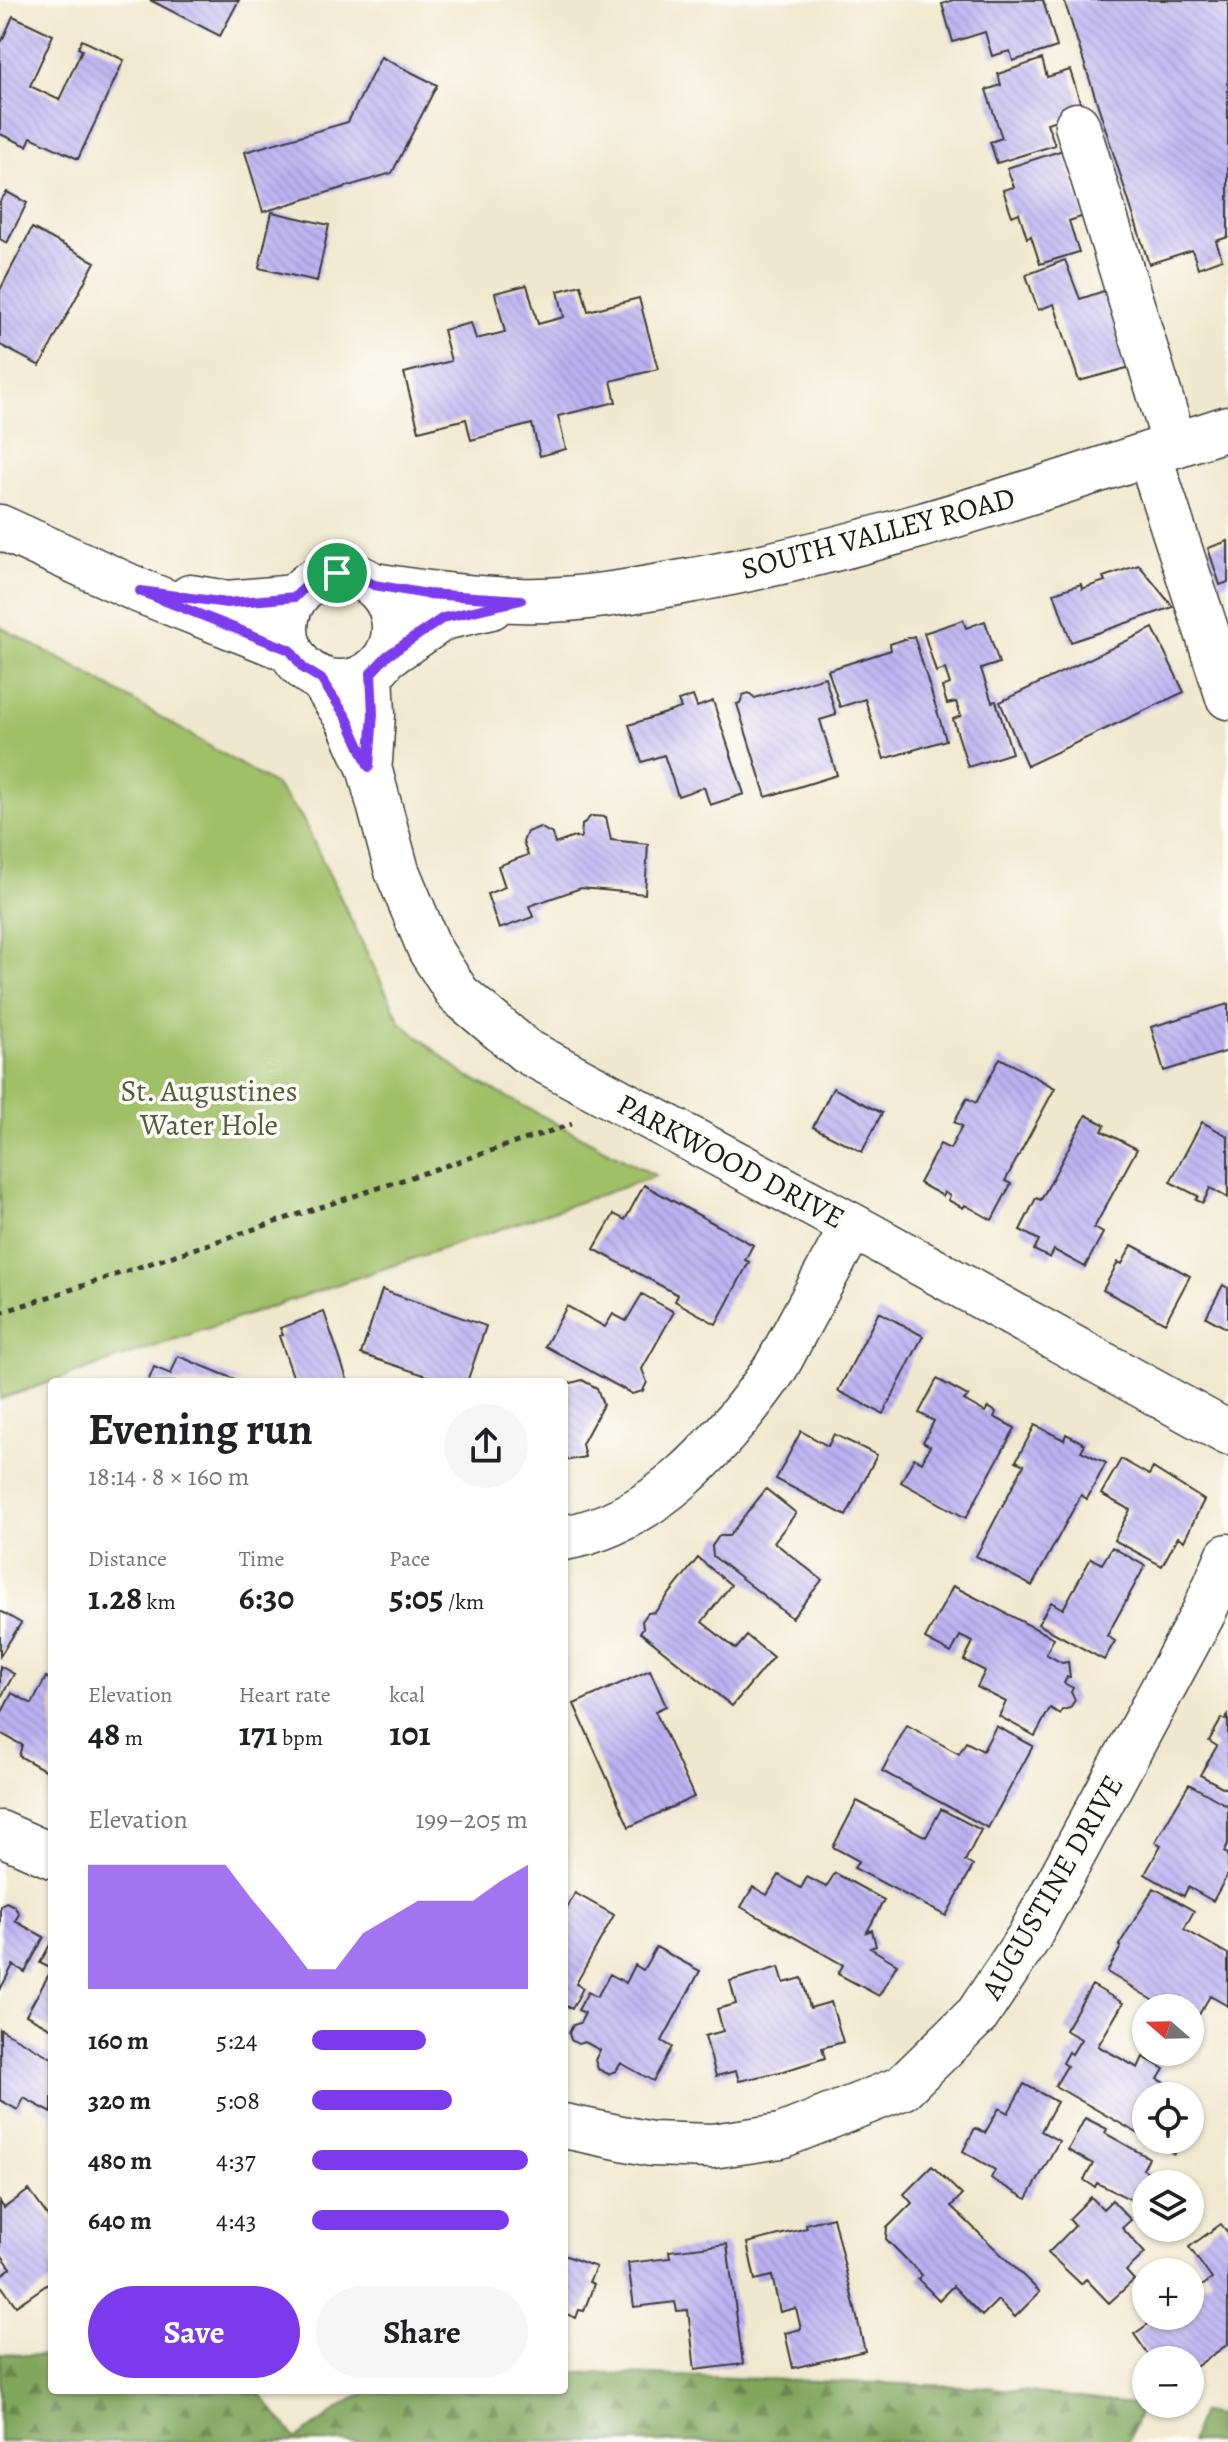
<!DOCTYPE html>
<html lang="en">
<head>
<meta charset="utf-8">
<style>
	:root { --surface:#fff; --page:#f6f6f6; --text:#202124; --muted:#757577; --accent:#7c3aed }
	body { margin:0; font-family:Alegreya,serif; background:var(--page); color:var(--text); height:100vh; display:flex; flex-direction:column; font-size:30px; white-space:nowrap }
	* { box-sizing:border-box; margin:0 }
	p { font-size:26px; color:var(--muted) }
	.icon { flex:none; width:44px; height:44px; fill:none; stroke:currentColor; stroke-width:2; stroke-linecap:round; stroke-linejoin:round }
	.map { position:relative; flex:1; overflow:hidden }
	.panel { position:absolute; left:48px; top:1378px; width:520px; height:1016px; display:flex; flex-direction:column; background:var(--surface); border-radius:8px; box-shadow:0 2px 6px #0004 }
	.panel>* { flex:none }
	.needle { width:52px; rotate:290deg }
	.buttons { position:absolute; left:1132px; top:1994px; display:grid; gap:16px }
	.buttons a { display:grid; place-items:center; width:72px; height:72px; border-radius:50%; background:var(--surface); box-shadow:0 2px 6px #0004; font-size:40px }
	.pin { position:absolute; display:grid; place-items:center; width:68px; height:68px; color:#fff; margin:-34px; border:4px solid #fff; border-radius:50%; box-shadow:0 2px 8px #0007 }
	.round { display:grid; place-items:center; flex:none; width:84px; height:84px; border-radius:42px; background:var(--page) }
	.headline { display:flex; align-items:center; justify-content:space-between; height:136px; padding:0 40px }
	h1 { font-size:44px; font-weight:700; line-height:60px }
	.figures { display:grid; grid-template-columns:repeat(3,1fr); gap:12px; height:136px; padding:8px 40px }
	.figures div { display:grid; align-content:center }
	.figures b { font-size:34px; font-weight:700 }
	.figures small { font-size:22px; font-weight:400 }
	.figures p { font-size:22px }
	.chart { height:224px; padding:16px 40px }
	.chart p { display:flex; justify-content:space-between }
	.chart svg { width:100%; height:144px; margin-top:8px; fill:var(--accent); opacity:.7 }
	.cta { display:flex; gap:16px; margin-top:auto; padding:16px 40px }
	.cta a { flex:1; height:92px; border-radius:48px; background:var(--accent); color:#fff; font-size:32px; font-weight:700; line-height:92px; text-align:center }
	.cta a+a { background:var(--page); color:var(--text) }
	ul { padding:0 40px; list-style:none; font-size:26px }
	li { display:grid; grid-template-columns:128px 96px 1fr; align-items:center; height:60px }
	li i { height:20px; border-radius:10px; background:var(--accent) }
	.map>svg:first-child { display:block }
</style>
</head>
<body>
<div class="map">
<svg width="1228" height="2442" viewBox="0 0 1228 2442">
	<defs>
		<pattern id="forest-firs" width="22" height="20" patternUnits="userSpaceOnUse" patternTransform="scale(2)"><rect width="22" height="20" fill="#80a65c"/><path d="M5 1l3.5 6h-7zM16 11l3.5 6h-7z" fill="#68864b"/></pattern>
		<pattern id="building-back-hatch" width="6" height="6" patternUnits="userSpaceOnUse" patternTransform="scale(2)"><rect width="6" height="6" fill="#bbb1f1"/><path d="M-1 5l2 2M0 0l6 6M5-1l2 2" fill="none" stroke="#a098ce"/></pattern>
	</defs>
	<rect width="100%" height="100%" fill="#fdfcf7"/>
	<filter id="ink" filterUnits="userSpaceOnUse"><feTurbulence type="fractalNoise" baseFrequency=".0125" numOctaves="2"/><feDisplacementMap in="SourceGraphic" scale="16" xChannelSelector="R" yChannelSelector="G"/><feConvolveMatrix kernelMatrix="1 2 1 2 8 2 1 2 1" color-interpolation-filters="sRGB"/></filter>
	<filter id="wash" filterUnits="userSpaceOnUse"><feTurbulence type="fractalNoise" baseFrequency=".006" numOctaves="4" result="noise"/><feDisplacementMap in="SourceGraphic" scale="32" xChannelSelector="R" yChannelSelector="G"/><feGaussianBlur stdDeviation="1.8" result="paint"/><feColorMatrix in="noise" values="0 0 0 0 0 0 0 0 0 0 0 0 0 0 0 0 0 1.4 0 .05"/><feComposite in="paint" operator="in"/></filter>
	<g filter="url(#wash)">
		<rect width="100%" height="100%" fill="#f0e8ce"/>
		<!-- forest -->
		<path fill="url(#forest-firs)" stroke="#4e613c" stroke-width="2" d="M0,2354L52,2356V2390H243L260,2394L296,2439L355,2397L379,2390H564V2372L987,2387L1142,2405L1128,2442H0Z
			M1201,2412L1228,2416V2442H1190Z"/>
		<!-- park -->
		<path fill="#a0c068" stroke="#5e6e42" stroke-width="2" d="M0,627L83,671L275,785L301,816L401,1023L465,1075L656,1176L0,1399Z"/>
		<g id="blocks">
			<!-- building -->
			<path fill="url(#building-back-hatch)" d="M150,0H239L220,36Z
				M953,0H1043L1057,47L1013,61L1010,51L992,56L985,32L953,42L942,4Z
				M1064,0H1228V237L1216,241L1222,259L1198,268L1192,250L1149,264Z
				M13,16L53,35L30,86L59,100L82,50L78,48L82,40L124,60L78,159L31,137L27,146L0,134V40L2,41Z
				M381,57L437,85L392,173L263,212L245,152L348,122Z
				M1042,59L1047,77L1070,70L1083,111L1047,123L1055,145L997,163L990,142L1002,138L986,90L1001,85L998,74Z
				M1063,150L1084,216L1069,221L1079,252L1040,264L1031,236L1027,238L1019,213L1012,216L1003,190L1014,187L1007,168Z
				M7,192L27,203L7,243L0,239V201Z
				M272,212L329,225L317,281L259,268Z
				M32,228L95,262L40,366L0,345V290Z
				M1065,260L1080,299L1113,288L1138,365L1079,381L1054,304L1038,310L1026,275Z
				M527,285L538,324L564,317L558,291L581,285L588,311L639,298L658,369L611,381L616,402L558,416L566,449L540,456L532,424L471,440L466,419L419,431L404,373L451,361L443,330L471,323L476,339L505,332L495,293Z
				M1228,541V582L1220,585L1208,548Z
				M1139,565L1173,607L1071,642L1054,593L1081,584L1082,589L1105,581L1103,577Z
				M963,620L966,628L985,621L999,663L981,669L992,702L996,701L1012,753L968,767L953,719L961,716L956,702L947,704L942,687L950,684L945,669L936,672L924,633Z
				M1153,628L1184,692L1027,766L1000,702Z
				M914,636L946,740L884,759L865,699L840,707L828,670L891,650L890,644Z
				M825,677L836,715L820,720L837,775L766,797L737,704L740,703L743,695L749,693L755,698Z
				M693,696L697,707L713,701L744,794L710,805L704,787L678,796L664,755L642,762L629,725L681,708L678,701Z
				M591,816L606,817L611,840L648,844L645,894L581,888L529,906L533,917L499,929L487,894L505,887L498,866L528,855L523,842L527,832L540,827L552,834L555,844L574,837L581,838L582,825Z
				M1228,1004V1051L1164,1071L1151,1027Z
				M1000,1058L1055,1088L1005,1181L1011,1184L992,1220L965,1205L963,1208L948,1200L950,1196L944,1192L943,1196L919,1183L940,1144L950,1149L962,1126L954,1122L967,1098L976,1103Z
				M833,1088L882,1113L862,1152L813,1127Z
				M1086,1115L1105,1125L1102,1131L1137,1149L1094,1228L1103,1233L1085,1267L1054,1250L1050,1258L1034,1250L1039,1240L1020,1230L1036,1198L1041,1200Z
				M1202,1122L1228,1136V1198L1210,1188L1203,1203L1196,1200L1198,1196L1170,1182Z
				M644,1185L753,1245L745,1260L749,1262L716,1324L675,1301L678,1295L594,1249L614,1214L625,1220Z
				M1132,1245L1190,1276L1165,1323L1103,1290L1118,1262L1122,1264Z
				M1223,1285L1228,1288V1329L1206,1317Z
				M382,1290L486,1326L467,1382H445L361,1354Z
				M642,1294L674,1312L642,1369L647,1382L643,1391L632,1394L545,1346L567,1306L605,1327L613,1314L626,1321Z
				M324,1312L348,1382H295L279,1336L283,1335L280,1328Z
				M879,1312L923,1336L883,1414L838,1391Z
				M178,1356L242,1382H148L154,1367L171,1374Z
				M937,1379L968,1396L964,1400L985,1412L988,1407L996,1412L994,1417L1015,1428L966,1518L901,1482L914,1458L922,1462L930,1446L923,1442L934,1421L919,1413Z
				M582,1380L597,1388L603,1405L582,1444L585,1457L564,1461V1385Z
				M1035,1425L1064,1440L1066,1434L1085,1444L1081,1451L1106,1463L1087,1499L1081,1495L1032,1586L976,1556L1024,1465L1016,1461Z
				M801,1431L828,1446L834,1434L877,1455L846,1516L776,1479Z
				M1121,1459L1149,1475L1153,1468L1204,1500L1184,1541L1178,1537L1162,1566L1114,1540L1130,1510L1101,1494Z
				M766,1489L796,1513L774,1542L822,1580L792,1618L713,1556L712,1546L719,1536H729Z
				M1112,1547L1145,1566L1107,1636L1115,1641L1104,1660L1038,1624L1051,1602L1063,1609L1091,1558L1102,1564Z
				M698,1558L731,1585L702,1622L736,1649L747,1636L773,1657L732,1706L640,1632L643,1628L642,1621L648,1613L655,1612Z
				M953,1586L1054,1638L1046,1654L1062,1663L1068,1662L1070,1677H1067L1064,1683L1073,1688L1071,1692L1075,1700L1070,1708L1062,1710L1060,1714L1050,1708L1035,1736L999,1716L1006,1702L977,1687L985,1671L964,1660L973,1642L960,1636L951,1653L925,1639Z
				M0,1611L21,1623L0,1656Z
				M0,1666L14,1674L0,1699Z
				M650,1670L666,1706L655,1711L694,1797L629,1827L574,1704Z
				M46,1677L52,1680V1774L19,1756L22,1745L0,1733V1716L12,1693L32,1704Z
				M1228,1715V1790L1200,1775L1217,1746L1209,1741L1222,1718L1225,1720Z
				M907,1725L959,1754L966,1742L983,1751L996,1726L1033,1746L988,1828L882,1771Z
				M1189,1784L1228,1806V1844L1224,1852L1228,1854V1874L1213,1901L1188,1887L1184,1896L1145,1874L1161,1845L1155,1842Z
				M857,1801L926,1837L941,1809L981,1830L965,1861L973,1866L946,1916L854,1868L859,1861L833,1847Z
				M835,1873L884,1900L867,1932L872,1930L876,1946L870,1948L897,1964L879,1996L838,1974L843,1965L741,1907L753,1887L767,1895L779,1875L801,1888L807,1877L826,1887Z
				M1154,1888L1194,1911L1184,1929L1228,1954V2006L1210,1996L1197,2018L1190,2013V2008H1181L1170,2002L1166,2008L1107,1972L1121,1947L1119,1945Z
				M575,1893L614,1915L576,1984L583,1988L572,2009L564,2005V1914Z
				M6,1902L14,1906L19,1914L15,1921L44,1937L25,1972L13,1965L0,1990V1905Z
				M52,1941V2029L26,2015L52,1969L40,1963Z
				M656,1947L700,1971L662,2041L672,2047L653,2081L621,2063L616,2071L608,2074L598,2069L595,2060L600,2050L585,2042L578,2044L571,2040L569,2033L573,2025L580,2023L585,2013L578,2010L588,1992L597,1997L610,1974L626,1983L635,1965L643,1970Z
				M779,1967L784,1983L802,1978L810,2008L831,2002L843,2042L822,2048L825,2058L784,2071L739,2081L736,2071L716,2076L705,2036L723,2031L717,2009L736,2004L730,1981Z
				M1092,1985L1123,2003L1098,2046L1138,2068L1143,2057L1164,2069L1158,2079L1189,2096H1146V2138L1055,2086L1067,2066L1063,2063L1069,2052L1072,2054L1081,2039L1065,2030Z
				M0,2029L52,2058V2113L24,2098L18,2110L0,2100Z
				M1024,2084L1057,2102L1041,2131L1059,2141L1027,2199L995,2181L991,2178L995,2170L963,2151L975,2128L985,2133L999,2108L1008,2113Z
				M1085,2118L1107,2129L1105,2133L1149,2158L1143,2169L1170,2184H1146V2207L1097,2183L1095,2187L1084,2180L1093,2164L1068,2150Z
				M1149,2140H1182L1174,2154Z
				M932,2166L962,2195L951,2206L1040,2292L1015,2317L998,2300L982,2316L953,2286L939,2300L918,2279L922,2275L886,2239L887,2228L912,2203L904,2194Z
				M29,2190L52,2222V2281L16,2306L0,2284V2276L11,2268L0,2253V2202L4,2208Z
				M1091,2197L1103,2209L1112,2200L1131,2220L1122,2228L1145,2253L1126,2271L1134,2280L1109,2303L1086,2279L1081,2284L1048,2253L1075,2226L1069,2219Z
				M833,2217L865,2351L793,2368L785,2333L801,2329L796,2308L780,2312L772,2276L755,2280L747,2243L807,2228L806,2224Z
				M1221,2224L1228,2233V2344L1190,2371V2360H1152L1134,2334L1160,2316H1190V2294L1212,2279L1189,2247Z
				M727,2244L743,2364L695,2370L688,2310L677,2311L675,2302L634,2307L628,2263L670,2258L669,2251Z
				M564,2255L596,2267L589,2282L594,2284L584,2311L579,2310L576,2318L564,2313Z"/>
		</g>
	</g>
	<g filter="url(#ink)">
		<use href="#blocks" fill-opacity="0" stroke="#3c3b37" stroke-width="2"/>
		<g fill="none" stroke-linecap="round" stroke-linejoin="round">
			<!-- minor casing -->
			<g stroke="#3c3b37" stroke-width="47">
				<path id="minor" d="M1077,125L1175,445
					M1149,454L1228,697
					M321,679L347,718L369,767L397,871L430,950L458,994L526,1051L853,1226L1228,1433
					M370,761L373,714L371,673
					M564,1538C653,1523 720,1446 770,1376C781,1361 788,1344 797,1328C815,1294 834,1260 853,1226
					M0,1833L52,1856
					M564,2126L651,2144L712,2146L781,2136L902,2088L978,2014L1029,1937L1204,1612L1228,1556"/>
			</g>
			<!-- major casing -->
			<g stroke="#3c3b37" stroke-width="47">
				<path id="major" d="M0,527L140,591L290,650
					M286 628a54 54 0 1 1 108 0a54 54 0 1 1-108 0Z
					M374,585C422,593 470,599 519,600C579,602 640,590 699,579C880,546 1053,484 1228,428
					M190,597L227,603L295,597
					M387,656L443,618L491,607"/>
			</g>
			<!-- path -->
			<path stroke="#3c3b37" stroke-width="5" stroke-dasharray="6 6" stroke-linecap="butt" d="M0,1313L572,1124"/>
			<!-- minor -->
			<use href="#minor" stroke="#fff" stroke-width="44"/>
			<!-- major -->
			<use href="#major" stroke="#fff" stroke-width="44"/>
		</g>
	</g>
	<g fill="none" stroke-linecap="round" stroke-linejoin="round" filter="url(#ink)">
		<!-- route casing -->
		<g stroke="#fff" stroke-width="16">
			<path id="route" d="M337,573L355,575L374,585L427,594L521,600L443,618L387,656L371,673L373,714L369,767L347,718L321,679L303,668L290,650L140,591L227,603L295,597C307,584 318,577 337,573Z"/>
		</g>
		<!-- route -->
		<use href="#route" stroke="#7c3aed" stroke-width="10"/>
	</g>
	<g text-anchor="middle" dominant-baseline="central" stroke-width="7" stroke-linejoin="round" paint-order="stroke">
		<!-- street labels -->
		<g font-size="30" fill="#1c1c1c" stroke="#fdfcf7">
			<text transform="translate(878 533) rotate(-15)">SOUTH VALLEY ROAD</text>
			<text transform="translate(731 1161) rotate(28)">PARKWOOD DRIVE</text>
			<text transform="translate(1052 1887) rotate(-60)">AUGUSTINE DRIVE</text>
		</g>
		<!-- park labels -->
		<g font-size="30" fill="#515e3a" stroke="#fdfcf7">
			<text x="209" y="1091">St. Augustines<tspan x="209" dy="34">Water Hole</tspan></text>
		</g>
	</g>
</svg>
<div class="buttons">
<a><svg class="needle" viewBox="-14 -14 28 28"><path d="M0-13l5 13h-10z" fill="#e53935"/><path d="M0 13l5-13h-10z" fill="#757577"/></svg></a>
<a><svg class="icon" aria-label="locate" viewBox="0 0 24 24"><circle cx="12" cy="12" r="6"/><path d="M12 2v4M12 18v4M2 12h4M18 12h4"/></svg></a>
<a><svg class="icon" aria-label="layers" viewBox="0 0 24 24"><path d="M12 4l9 5-9 5-9-5zM3 14l9 5 9-5"/></svg></a>
<a>+</a>
<a>−</a>
</div>
<div class="pin" style="left:337px;top:573px;background:#1e9e55"><svg class="icon" aria-label="arrive" viewBox="0 0 24 24"><path d="M6 21V4h12l-3 4 3 4H6"/></svg></div>
<section class="panel">
<div class="headline"><div><h1>Evening run</h1><p>18:14 · 8 × 160 m</p></div><a class="round"><svg class="icon" aria-label="share" viewBox="0 0 24 24"><path d="M12 15V3M7 8l5-5 5 5M5 13v7h14v-7"/></svg></a></div>
<div class="figures">
<div><p>Distance</p><b>1.28<small> km</small></b></div>
<div><p>Time</p><b>6:30</b></div>
<div><p>Pace</p><b>5:05<small> /km</small></b></div>
</div>
<div class="figures">
<div><p>Elevation</p><b>48<small> m</small></b></div>
<div><p>Heart rate</p><b>171<small> bpm</small></b></div>
<div><p>kcal</p><b>101</b></div>
</div>
<div class="chart"><p><span>Elevation</span>199–205 m</p>
<svg viewBox="0 0 160 44" preserveAspectRatio="none"><path d="M0 44V6L10 6L20 6L30 6L40 6L50 6L60 17L70 27L80 38L90 38L100 27L110 22L120 17L130 17L140 17L150 11L160 6V44z"/></svg>
</div>
<ul>
<li><b>160 m</b>5:24<i style="width:53%"></i></li>
<li><b>320 m</b>5:08<i style="width:65%"></i></li>
<li><b>480 m</b>4:37<i style="width:100%"></i></li>
<li><b>640 m</b>4:43<i style="width:91%"></i></li>
</ul>
<div class="cta"><a>Save</a><a>Share</a></div>
</section>
</div>
</body>
</html>
